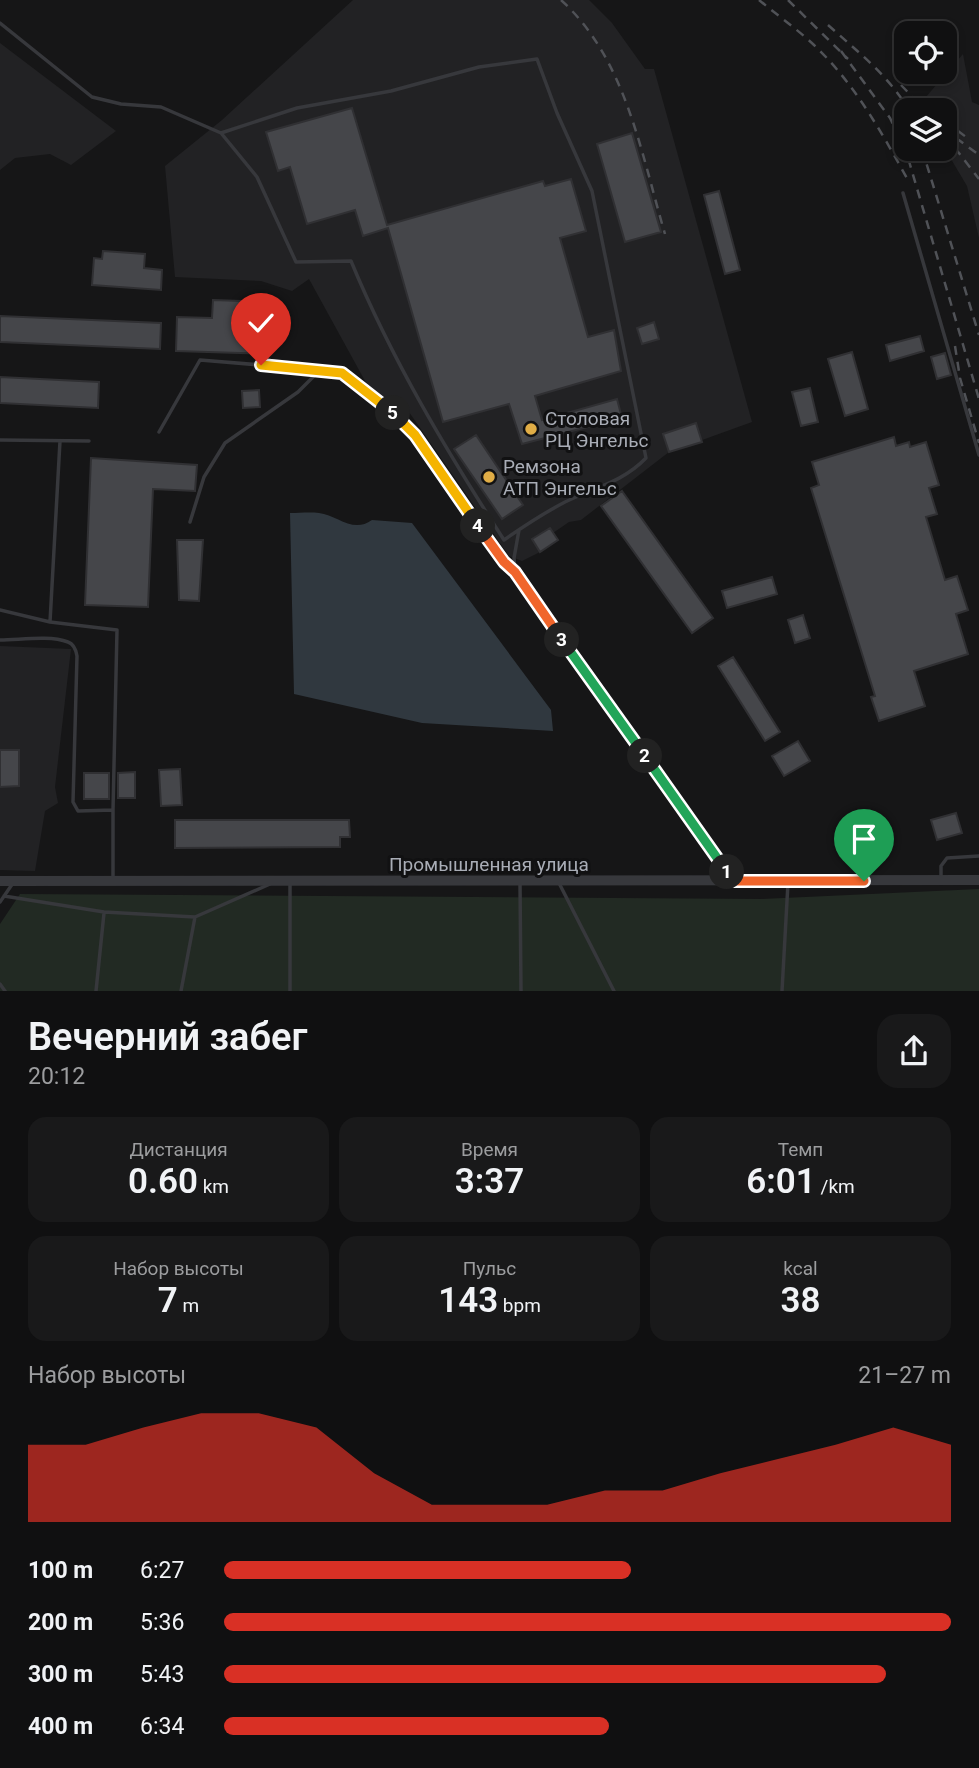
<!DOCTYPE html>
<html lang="ru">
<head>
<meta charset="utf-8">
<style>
	:root { --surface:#101011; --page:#19191a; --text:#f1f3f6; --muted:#9c9d9f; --line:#303031; --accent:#d93025 }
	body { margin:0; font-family:Roboto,sans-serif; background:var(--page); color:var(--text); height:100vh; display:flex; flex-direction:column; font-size:26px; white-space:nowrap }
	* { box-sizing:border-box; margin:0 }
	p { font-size:23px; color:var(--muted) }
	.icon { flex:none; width:38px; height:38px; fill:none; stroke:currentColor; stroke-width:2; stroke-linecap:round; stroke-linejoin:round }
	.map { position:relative; height:991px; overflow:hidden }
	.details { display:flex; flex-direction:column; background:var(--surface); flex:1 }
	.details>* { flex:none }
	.fabs { position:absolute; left:894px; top:21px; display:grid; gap:14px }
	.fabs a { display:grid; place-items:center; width:63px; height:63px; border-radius:14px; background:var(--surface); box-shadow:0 4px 10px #0003,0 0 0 2px var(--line); font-size:35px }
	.pin { position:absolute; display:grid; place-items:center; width:60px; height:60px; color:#fff; margin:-72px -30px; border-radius:50% 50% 50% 0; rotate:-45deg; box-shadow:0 0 7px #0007 }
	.pin .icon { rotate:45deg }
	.km { position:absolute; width:35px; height:35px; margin:-18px; border-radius:50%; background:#222; color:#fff; font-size:19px; line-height:35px; text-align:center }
	.round { display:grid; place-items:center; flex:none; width:74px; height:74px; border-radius:21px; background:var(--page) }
	.head { display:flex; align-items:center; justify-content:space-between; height:119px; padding:0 28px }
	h1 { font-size:38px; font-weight:600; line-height:52px }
	.metrics { display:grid; grid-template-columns:repeat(3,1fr); gap:10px; height:119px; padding:7px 28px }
	.metrics div { display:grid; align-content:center; border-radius:18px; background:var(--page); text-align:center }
	.metrics b { font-size:35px; font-weight:600 }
	.metrics small { font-size:19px; font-weight:400 }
	.metrics p { font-size:19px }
	.chart { height:196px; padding:14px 28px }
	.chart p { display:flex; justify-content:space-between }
	.chart svg { width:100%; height:126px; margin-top:7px; fill:var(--accent); opacity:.7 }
	ul { padding:0 28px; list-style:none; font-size:23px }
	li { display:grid; grid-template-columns:112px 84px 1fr; align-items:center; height:52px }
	li i { height:18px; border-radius:9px; background:var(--accent) }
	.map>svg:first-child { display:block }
</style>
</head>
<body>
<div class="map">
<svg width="979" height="991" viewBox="0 0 979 991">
	<rect width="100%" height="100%" fill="#161617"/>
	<!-- built -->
	<path fill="#222224" d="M353,0H589L612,23L645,69H654L752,422L669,452L581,520L569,522L553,533L550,528L532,539L540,552L522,561L509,556L409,412L370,390L309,279L292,291L261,281L175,277L165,166L222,120Z
		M0,43L116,131L71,165L50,154L15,158L0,170Z
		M963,54L972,102L979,105V238L967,186L945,149V110H922L919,105Z
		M0,646L71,649L55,787L58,803L45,811L35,871L0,870Z"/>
	<!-- green -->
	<path fill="#222a23" d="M979,889V991H0V924L20,894L762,899Z"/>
	<!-- water -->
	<path fill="#30383f" d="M290,513C299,513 310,512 319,513C337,515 353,534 372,520L412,523L551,710L553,731L422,723L294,694Z"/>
	<!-- building -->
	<path fill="#45464a" stroke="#303033" stroke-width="2" d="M352,108L387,225L543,181L545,186L571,179L586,231L560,238L588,337L614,330L621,371L535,396L542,420L617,399L622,418L522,444L509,404L443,422L388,228L363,236L355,210L307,224L290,167L278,171L266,132Z
		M632,133L661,232L625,242L597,144Z
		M719,191L740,270L725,274L704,195Z
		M103,251L145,254L144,268L162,270L161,290L92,285L94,258L102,259Z
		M213,300L241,301L240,316H249V326L271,327V354L176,351L177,317L212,318Z
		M0,316L161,323L160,349L0,342Z
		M654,322L659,339L642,344L637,328Z
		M920,336L924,351L890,361L886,345Z
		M852,352L868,409L845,416L828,359Z
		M945,353L951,375L937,379L931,357Z
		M0,377L99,382L98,408L0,403Z
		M810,388L818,422L801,426L792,392Z
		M259,390L260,407L243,408L242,391Z
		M696,423L702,442L669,452L663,434Z
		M476,435L523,505L502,519L454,449Z
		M894,437L896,446L909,442L910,447L926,442L939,485L929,488L937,514L926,517L945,580L957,576L968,610L956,614L968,654L914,671L925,706L879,721L871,697L875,696L811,488L819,485L812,462Z
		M91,458L197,465L195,491L153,489L148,607L85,605Z
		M622,491L713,618L692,633L601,506Z
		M550,528L558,540L540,552L532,539Z
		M177,540H203L199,601L179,600Z
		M772,577L777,594L727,608L722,591Z
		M803,615L810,638L795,643L788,620Z
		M733,657L780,732L765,741L718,666Z
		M798,741L810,761L784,776L772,756Z
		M0,750H19V786L0,787Z
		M180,769L182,805L161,806L159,770Z
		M135,772V798H118V773Z
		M84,773H109V799H84Z
		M956,813L962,833L937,840L931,820Z
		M175,820H349L350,837H340V847L175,848Z"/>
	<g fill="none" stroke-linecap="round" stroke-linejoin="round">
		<!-- service -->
		<path stroke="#37383c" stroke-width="3.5" d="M0,23L92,97L121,104L161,107L221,133L257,177L296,262L351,261C392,360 446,450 504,540C524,526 544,513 565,502C594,488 623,482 646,458L592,191L557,113L537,59L479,67L391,91L297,108L221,133
			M903,193L979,455
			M159,432L200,360L321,370
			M0,440L89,441
			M190,522L204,477L225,443L298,392L317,373L335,371L348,376L366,394L400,417L504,562L515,572
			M519,530L514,558L515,572L733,879
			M0,610L50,622L117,630L113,810
			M50,622L60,441
			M0,640C20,640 49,635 68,642C74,644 76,650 77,656L73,802L78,811L113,810V880
			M941,878V866L947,858L979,856
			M520,883L521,991
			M559,883L614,991
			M4,896L104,912L195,917L270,884
			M0,902L13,883
			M0,984L5,991
			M96,991L104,913
			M181,991L195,917
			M290,991V882
			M782,991L788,883"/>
		<!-- tertiary -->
		<path stroke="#37383c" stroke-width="10" d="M0,881L979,880"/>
		<!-- rail -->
		<path stroke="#505257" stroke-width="2.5" stroke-dasharray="9 7" stroke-linecap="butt" d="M561,0C626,59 641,153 665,234
			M759,0C777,15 797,29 814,45C855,84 882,133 909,182
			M788,0L848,59
			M828,25C858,52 888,75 909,110
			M841,51L890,118L906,151L979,399
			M901,85L925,110
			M945,121L970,140
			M945,135L979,179
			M956,138L979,155
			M922,149L979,335
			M955,346L960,378L979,443"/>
	</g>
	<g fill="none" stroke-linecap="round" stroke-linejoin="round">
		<!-- split-1 casing -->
		<g stroke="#fff" stroke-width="14">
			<path id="split-1" d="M727,872L734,881H864"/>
		</g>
		<!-- split-2 casing -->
		<g stroke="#fff" stroke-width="14">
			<path id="split-2" d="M645,756L727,872"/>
		</g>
		<!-- split-3 casing -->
		<g stroke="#fff" stroke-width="14">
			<path id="split-3" d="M562,640L645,756"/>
		</g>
		<!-- split-4 casing -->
		<g stroke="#fff" stroke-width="14">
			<path id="split-4" d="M478,526L504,562L515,572L562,640"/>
		</g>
		<!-- split-5 casing -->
		<g stroke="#fff" stroke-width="14">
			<path id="split-5" d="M393,413L415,435L478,526"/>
		</g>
		<!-- split-6 casing -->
		<g stroke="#fff" stroke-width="14">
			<path id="split-6" d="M261,365L342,373L393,413"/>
		</g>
		<!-- split-1 -->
		<use href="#split-1" stroke="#f0652b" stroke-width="9"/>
		<!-- split-2 -->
		<use href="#split-2" stroke="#22a559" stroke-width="9"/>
		<!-- split-3 -->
		<use href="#split-3" stroke="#22a559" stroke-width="9"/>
		<!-- split-4 -->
		<use href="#split-4" stroke="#f0652b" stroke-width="9"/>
		<!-- split-5 -->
		<use href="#split-5" stroke="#f5b400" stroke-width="9"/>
		<!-- split-6 -->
		<use href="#split-6" stroke="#f5b400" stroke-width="9"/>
	</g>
	<!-- markers -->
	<g fill="#e0ad46" stroke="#111112" stroke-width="2.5">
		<circle cx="531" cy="429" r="7"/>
		<circle cx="489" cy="477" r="7"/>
	</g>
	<g text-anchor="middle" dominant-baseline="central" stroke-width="6" stroke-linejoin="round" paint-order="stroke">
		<!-- poi labels -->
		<g font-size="19" fill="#a9adb6" stroke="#111112" text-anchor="start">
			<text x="545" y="418">Столовая<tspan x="545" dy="22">РЦ Энгельс</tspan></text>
			<text x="503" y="466">Ремзона<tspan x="503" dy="22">АТП Энгельс</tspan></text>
		</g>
		<!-- street labels -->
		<g font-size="19" fill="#a9adb6" stroke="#111112">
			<text x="489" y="864">Промышленная улица</text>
		</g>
	</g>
</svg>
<div class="fabs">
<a><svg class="icon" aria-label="locate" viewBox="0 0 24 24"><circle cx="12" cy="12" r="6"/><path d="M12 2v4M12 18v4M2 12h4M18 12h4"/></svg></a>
<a><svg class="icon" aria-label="layers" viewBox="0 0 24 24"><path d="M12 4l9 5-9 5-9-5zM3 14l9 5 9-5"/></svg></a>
</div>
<div class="pin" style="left:864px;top:881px;background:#1e9e55"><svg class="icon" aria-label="arrive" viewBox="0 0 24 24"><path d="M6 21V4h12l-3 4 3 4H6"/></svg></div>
<div class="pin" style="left:261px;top:365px;background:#d93025"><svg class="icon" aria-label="check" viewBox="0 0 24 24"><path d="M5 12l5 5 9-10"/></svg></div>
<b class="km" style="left:727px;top:872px">1</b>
<b class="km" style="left:645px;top:756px">2</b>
<b class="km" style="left:562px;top:640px">3</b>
<b class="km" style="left:478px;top:526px">4</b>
<b class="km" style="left:393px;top:413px">5</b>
</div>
<section class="details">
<div class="head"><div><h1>Вечерний забег</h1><p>20:12</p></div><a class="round"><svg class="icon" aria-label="share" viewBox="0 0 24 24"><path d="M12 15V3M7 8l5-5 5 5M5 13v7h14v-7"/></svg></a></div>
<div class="metrics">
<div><p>Дистанция</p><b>0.60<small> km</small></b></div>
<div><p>Время</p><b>3:37</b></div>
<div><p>Темп</p><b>6:01<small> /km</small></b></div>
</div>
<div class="metrics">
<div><p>Набор высоты</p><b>7<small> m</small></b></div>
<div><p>Пульс</p><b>143<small> bpm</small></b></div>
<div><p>kcal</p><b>38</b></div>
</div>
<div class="chart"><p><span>Набор высоты</span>21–27 m</p>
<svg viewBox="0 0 160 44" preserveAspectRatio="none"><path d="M0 44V17L10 17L20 11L30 6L40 6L50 11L60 27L70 38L80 38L90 38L100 33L110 33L120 27L130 22L140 17L150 11L160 17V44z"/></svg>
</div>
<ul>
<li><b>100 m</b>6:27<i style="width:56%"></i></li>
<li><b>200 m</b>5:36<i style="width:100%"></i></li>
<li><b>300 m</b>5:43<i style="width:91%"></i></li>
<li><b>400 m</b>6:34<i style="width:53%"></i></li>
</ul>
</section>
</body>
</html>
